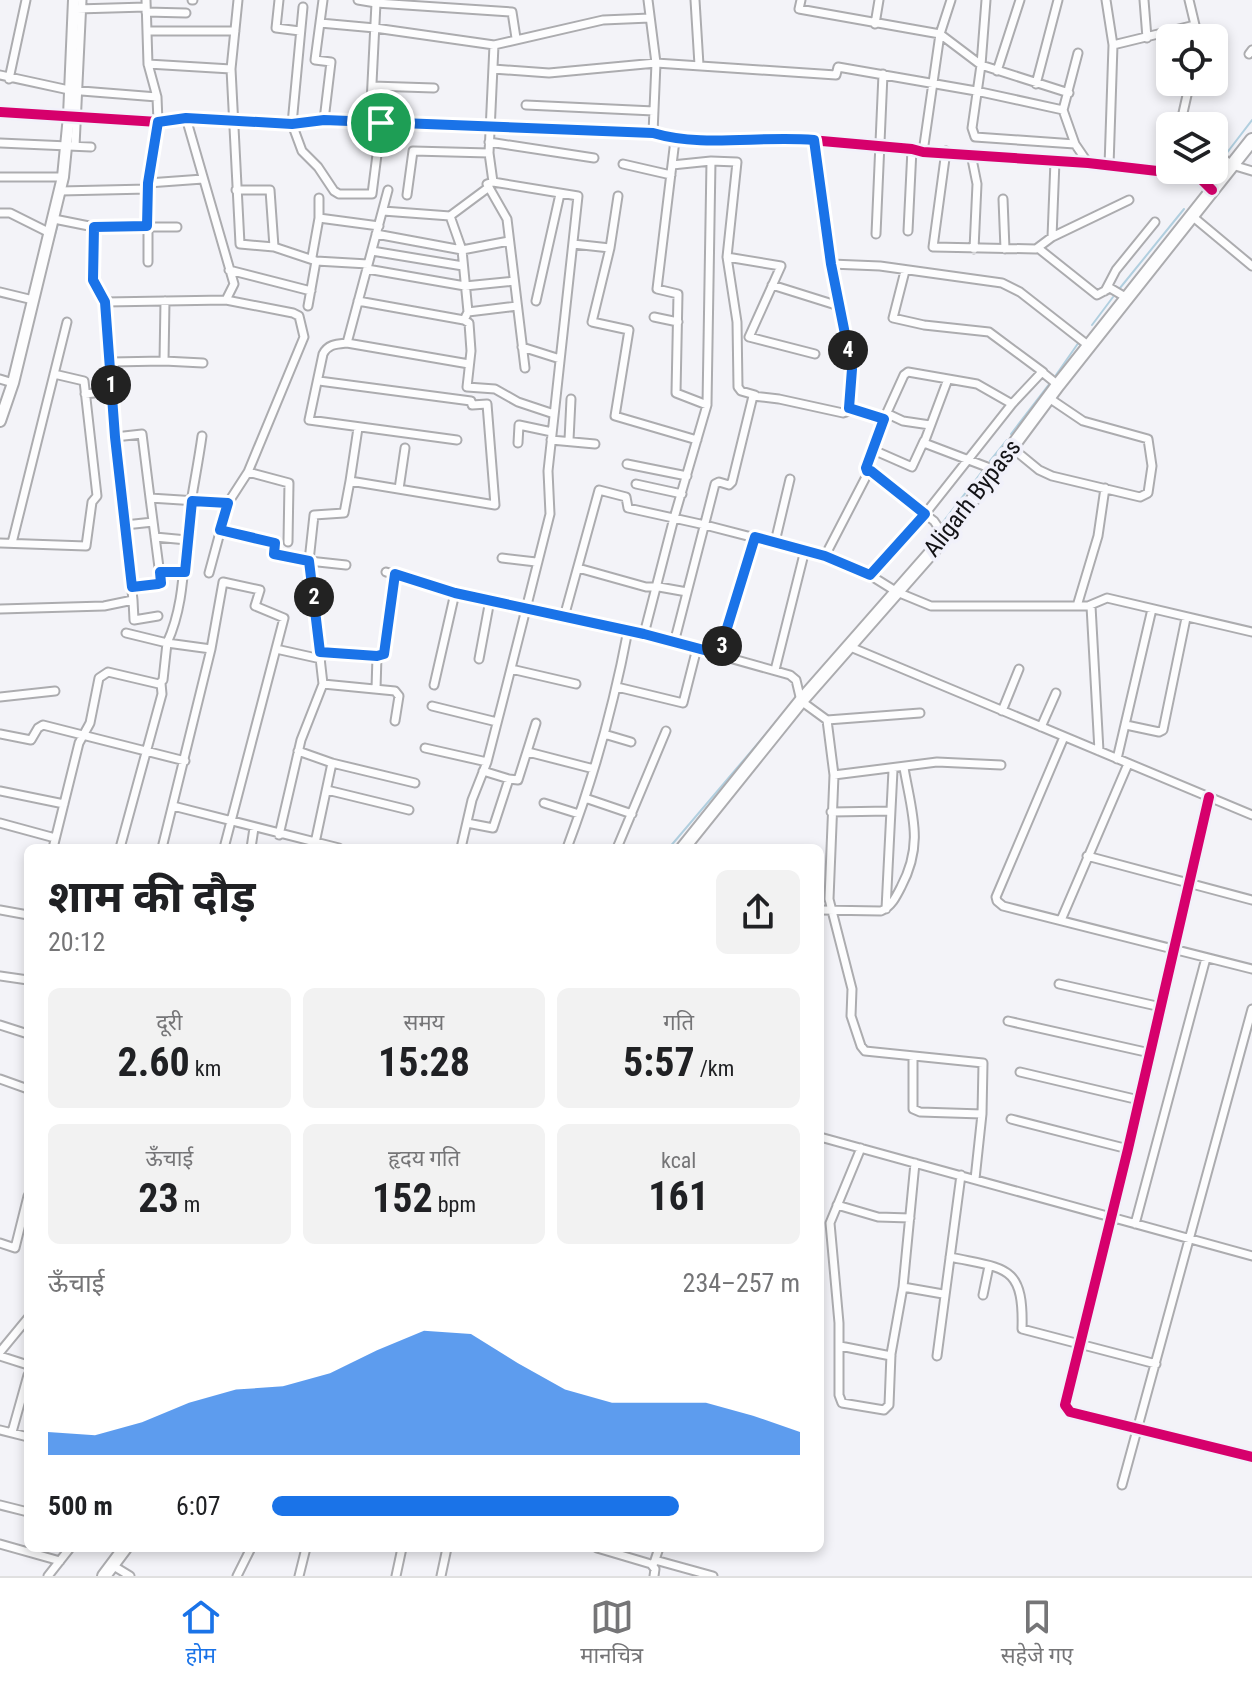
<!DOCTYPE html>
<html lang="hi">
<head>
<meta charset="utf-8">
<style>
	:root { --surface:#fff; --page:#f2f2f2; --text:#202124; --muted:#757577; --line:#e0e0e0; --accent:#1a73e8 }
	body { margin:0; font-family:"Roboto Condensed","Noto Sans Devanagari",sans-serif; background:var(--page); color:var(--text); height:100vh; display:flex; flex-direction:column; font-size:30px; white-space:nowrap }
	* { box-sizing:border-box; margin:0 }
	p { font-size:26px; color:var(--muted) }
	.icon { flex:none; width:44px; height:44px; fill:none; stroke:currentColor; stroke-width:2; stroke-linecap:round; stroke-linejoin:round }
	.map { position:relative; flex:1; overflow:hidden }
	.panel { position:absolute; left:24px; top:844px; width:800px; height:708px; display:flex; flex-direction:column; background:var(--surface); border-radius:12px; box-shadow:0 4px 12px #0003 }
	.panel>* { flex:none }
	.buttons { position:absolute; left:1156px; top:24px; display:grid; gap:16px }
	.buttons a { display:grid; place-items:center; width:72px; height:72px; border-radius:12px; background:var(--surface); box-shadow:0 4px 12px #0003; font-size:40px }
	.pin { position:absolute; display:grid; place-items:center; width:68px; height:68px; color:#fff; margin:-34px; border:4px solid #fff; border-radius:50%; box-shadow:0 2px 8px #0007 }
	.km { position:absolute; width:40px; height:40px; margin:-20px; border-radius:50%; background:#222; color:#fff; font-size:22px; line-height:40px; text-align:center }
	.round { display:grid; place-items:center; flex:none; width:84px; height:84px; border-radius:12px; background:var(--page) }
	.headline { display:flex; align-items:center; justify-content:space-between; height:136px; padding:0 24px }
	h1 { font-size:44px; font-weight:700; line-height:60px }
	.metrics { display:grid; grid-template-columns:repeat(3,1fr); gap:12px; height:136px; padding:8px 24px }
	.metrics div { display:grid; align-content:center; border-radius:12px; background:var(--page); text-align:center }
	.metrics b { font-size:40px; font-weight:700 }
	.metrics small { font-size:22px; font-weight:400 }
	.metrics p { font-size:22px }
	.chart { height:224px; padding:16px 24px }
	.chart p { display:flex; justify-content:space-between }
	.chart svg { width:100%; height:144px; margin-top:8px; fill:var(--accent); opacity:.7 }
	ul { padding:0 24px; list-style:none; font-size:26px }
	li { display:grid; grid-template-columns:128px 96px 1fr; align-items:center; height:60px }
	li i { height:20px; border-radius:10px; background:var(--accent) }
	.tabs { display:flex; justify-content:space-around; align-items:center; height:112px; border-top:2px solid var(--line); background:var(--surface); font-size:22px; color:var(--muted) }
	.tabs a { display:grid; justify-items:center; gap:4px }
	.tabs .current { color:var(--accent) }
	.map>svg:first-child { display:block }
</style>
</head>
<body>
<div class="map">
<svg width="1252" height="1576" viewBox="0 0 1252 1576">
	<rect width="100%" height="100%" fill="#f3f3f8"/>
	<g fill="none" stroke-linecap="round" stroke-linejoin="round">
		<!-- stream -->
		<path stroke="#b1cfdf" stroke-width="2" d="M1226,154L1252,120
			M1214,169L1221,160
			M1208,177L1213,171
			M59,218L61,204
			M52,245L58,224
			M1120,288L1184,209
			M1092,325L1113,297
			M1056,375L1079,342
			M1011,434L1050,383
			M990,461L1007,440
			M943,522L984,469
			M669,848L782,715"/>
		<!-- street casing -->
		<g stroke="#acacaf" stroke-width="11">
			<path id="street" d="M146,0L148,64L157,97L158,122L148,183V262
				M192,0H193
				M279,0L276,28L300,31
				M323,0L315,60L331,62L324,120
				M358,0L376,3L370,123
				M695,0L699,65
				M801,0L799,9L940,34L981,65L1069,93
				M986,0L981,65L972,128L975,137L1075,144
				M1106,0L1113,45L1195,25
				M1144,0L1147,38
				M1189,0L1195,25L1194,38
				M376,3L512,12L516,38
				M303,7L292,124L302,151L318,167L334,191L339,194H372L381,123
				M77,9L146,7
				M146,12L186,13
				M320,23L375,28L494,45L489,153L493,182L487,184L507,219L525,368
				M875,24L879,0
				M147,31H235
				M494,45L603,20L650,18
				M1078,53L1063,110L1075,144L1088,163
				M1249,54L1252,50
				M148,64L231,69L240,244L274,247L316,261L308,306
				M231,69L238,0
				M493,69L549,73L656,63L648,0
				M997,71L1020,0
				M0,75L69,90L157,97
				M9,79L26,0
				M1036,84L1058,0
				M372,86L434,88
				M526,105L654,111
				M0,112L158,122L186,118L292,124L324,120L653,133L675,140L788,138L912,149L923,152L1088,163L1192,175L1201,179L1212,190
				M1180,126L1190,82
				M653,133L656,63L836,75L838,67L976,91L1063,110
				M675,140L657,289L678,294L676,393L707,405
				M489,142L594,158
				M0,143L91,147
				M75,146L82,0
				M946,151L933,247L1036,249L1052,237L1055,161
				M923,152L940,34L951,0
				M1214,152L1232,165L1252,171
				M971,154L977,184L974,249
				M623,164L671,175
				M672,165L711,161L737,162L727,257L737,322L738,387L741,391L755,395
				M1109,166L1113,45
				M0,177H63
				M148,183L203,179
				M236,190H270L274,247
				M388,190L347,343C337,344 328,344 323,354L309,420L457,440
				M60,191L148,189
				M407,195L413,151L489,153
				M1003,199L1005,249
				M383,211L450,216L489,187
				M0,213H10L50,233
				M450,216L462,250L468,312L464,320L469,323L471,351L467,387L495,389L518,402L554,414
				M1192,216L1252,266
				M319,218L379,226
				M54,219L94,227H177
				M94,227L93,280L105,302
				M908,231L912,149
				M376,234L462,250L509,241
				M876,234L883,74
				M1052,237L1129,200
				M573,244L610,248L592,322L629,330L615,416L697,440
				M610,248L618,196
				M1038,248L1097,295L1110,288L1127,298
				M372,251L463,266
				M312,257L319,218V198
				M727,257L781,266L749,337L815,354
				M316,261L368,264
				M831,264L880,266L1002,283L1020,292L1089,346
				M367,269L465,286L514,281
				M229,270L311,291
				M905,271L893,318L924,325L989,332L1043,372
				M772,285L839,306
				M1105,291L1116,270L1155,222
				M0,292L33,300
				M165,301L164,361L203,363
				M358,301L464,320
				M536,301L560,194
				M468,312L517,306
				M654,317L678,322
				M347,343L469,364
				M522,347L560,359
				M111,362L164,361
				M0,379L13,383
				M948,379L924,443L995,470
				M85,394L112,391
				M849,408L884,419L904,375L908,372L977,384L1012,404L1042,372L1058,385
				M888,414L903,421L930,425
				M115,437L142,434L150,498L228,503
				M551,440L595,444
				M569,440L571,399
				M518,443L519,425L552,432
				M1011,447L1039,470L1052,476L1140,497L1148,493L1152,466L1148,439L1083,421L1049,398
				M871,449L912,467L924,441
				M627,464L687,476
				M867,471L866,464L884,419
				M248,472L289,483L288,542
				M350,481L358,428
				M636,484L682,494
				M399,489L405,448
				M125,525L153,522
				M220,530L275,543L274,554L309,561L346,565
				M155,537L187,540
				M775,542L790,479
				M0,543L86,546L92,502L97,496L84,381L54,374
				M12,543L67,322
				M825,556L869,471L934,521L945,537
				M502,558L536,562
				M578,568L646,587H659L687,592
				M160,572H185
				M386,572L455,593L644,634L790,675L796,680L801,701L827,720L920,713
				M209,573L228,503L248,472L304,337L299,316L293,313L226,300
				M870,575L925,514L1012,404
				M132,587L161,583L150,498
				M133,600L115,437L105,302L226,300L234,284L186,118
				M1077,606L1098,536L1105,488
				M1091,606L1099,751
				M0,609L104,606L133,600L134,620L158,616
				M564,617L599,490L626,497L628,508L705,525L825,556L865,572L897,592L931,606H1088L1107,598L1252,632
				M126,633L167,643C185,604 183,562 188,522C192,493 198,465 202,436
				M644,634L674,518L707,405L711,161
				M674,643L715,484L719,482L729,485L732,482L753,396L779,399L843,413L849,411L852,369L831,264L814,140
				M848,646L1252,815
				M276,649L321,659
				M320,652L377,656L384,654L395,574
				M719,654L755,537
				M479,659L490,600
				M511,669L576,684
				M775,670L805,550
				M323,684L395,691L399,696L395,721
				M434,685L455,593
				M617,687L683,703L697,648
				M376,689L377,656
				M0,697L55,691
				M432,706L497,722
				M1002,711L1019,669
				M827,720L834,775L829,899L852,989L851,1016L861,1046L865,1051L983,1063L982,1114L975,1179
				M1126,725L1159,732L1163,730L1186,618
				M1041,727L1056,693
				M0,734L31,740L38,728L43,725L185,761
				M604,734L631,742
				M1064,737L996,897L997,901L1003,906L1252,969
				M425,748L487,762
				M298,751L332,763L315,843
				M528,752L594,769
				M1117,759L1152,609
				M332,763L415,783
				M483,771L509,779
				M834,775L937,762L1001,765
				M327,790L409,810
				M0,791L64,804
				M1209,797L1128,1149L1065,1405L1070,1412L1252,1457
				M585,798L632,814
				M544,803L579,814
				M173,806L339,848
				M831,812L890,811
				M0,823L55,838
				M467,823L493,828L509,779L518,780L536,723
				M279,835L301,740L323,684L309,561L314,515L344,513L350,481L495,505L487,404L472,405L471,401L319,381
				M53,848L79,743L90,723L99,678L108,672L159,684L163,680L167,643L211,649
				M120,848L162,694L161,683
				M162,848L211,649L223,582L260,590L255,606L284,618L224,848
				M251,848L254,828
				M461,848L472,800L487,762L504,696L550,514L548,471L578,196L493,182
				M567,848C594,777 614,704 628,630
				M617,848L666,731
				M1087,856L1252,900
				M886,909L893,770
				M0,910L28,915
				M820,910L881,911C891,907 896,897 901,887C924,844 912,814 904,768
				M1061,920L1128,764
				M0,976L28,980
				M1059,984L1161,1007
				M1008,1021L1150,1053
				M0,1025L28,1034
				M913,1056V1109L920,1112L982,1114
				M1020,1072L1139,1100
				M0,1079L28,1089
				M1011,1119L1128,1149
				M820,1137L1252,1256
				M861,1148L830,1223L839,1323V1395L842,1403L884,1410L889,1405L891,1354L903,1287L915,1163
				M837,1205L878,1217L910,1218
				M1135,1224L1206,958
				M0,1243L15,1248L28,1196
				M950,1257C1005,1269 1024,1264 1022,1329L1156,1364
				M903,1287L943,1294
				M983,1295L989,1266
				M840,1346L891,1356
				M0,1352L28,1318
				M0,1356L28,1365
				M937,1356L961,1175
				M0,1430L28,1437
				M12,1432L28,1375
				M1122,1485L1252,1009
				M0,1505L28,1512
				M0,1544L60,1561
				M597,1548L651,1564L655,1569L654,1576
				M655,1560L713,1576
				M654,1563L659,1548
				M112,1565L130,1576
				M48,1576L70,1548
				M237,1576L251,1548
				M299,1576L306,1548
				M396,1576L402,1548
				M441,1576L447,1548"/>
		</g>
		<!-- secondary casing -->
		<g stroke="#acacaf" stroke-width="14">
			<path id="secondary" d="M0,421L13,383L63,177L69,116L74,0"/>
		</g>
		<!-- highway casing -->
		<g stroke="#acacaf" stroke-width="16">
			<path id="highway" d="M683,848L801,701L945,537L1058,385L1252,140
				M104,1576L125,1548"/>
		</g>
		<!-- street -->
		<use href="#street" stroke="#fdfdfe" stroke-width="7"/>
		<!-- secondary -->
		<use href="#secondary" stroke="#fdfdfe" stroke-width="10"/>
		<!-- highway -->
		<use href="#highway" stroke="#fdfdfe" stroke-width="12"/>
		<!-- cycleway casing -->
		<g stroke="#f1f1fa" stroke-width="15">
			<path id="cycleway" d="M0,112L158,122L186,118L292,124L324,120L653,133L675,140L788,138L912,149L923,152L1088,163L1192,175L1201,179L1212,190
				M1209,797L1128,1149L1065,1405L1070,1412L1252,1457"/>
		</g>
		<!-- cycleway -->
		<use href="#cycleway" stroke="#d6006c" stroke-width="10"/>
	</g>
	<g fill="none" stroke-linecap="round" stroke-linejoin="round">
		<!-- route casing -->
		<g stroke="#fff" stroke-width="16">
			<path id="route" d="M186,118L292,124L324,120L653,133C703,148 761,135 814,140L831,264L852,369L849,408L884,419L866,468L867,471H871L925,514L870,575L825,556L755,537L719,654L644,634L455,593L395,574L384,654L377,656L320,652L309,561L274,554L275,543L220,530L228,503L192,501L185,572H160L161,583L158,584L132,587L115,437L105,302L93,280L94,227L147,226L148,183L158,122Z"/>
		</g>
		<!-- route -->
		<use href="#route" stroke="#1a73e8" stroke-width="10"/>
	</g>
	<g text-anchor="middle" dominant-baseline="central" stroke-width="8" stroke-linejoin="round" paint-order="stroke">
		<!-- street labels -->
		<g font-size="24" fill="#131316" stroke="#f1f1fa">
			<text transform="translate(972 498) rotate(-52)">Aligarh Bypass</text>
		</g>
	</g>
</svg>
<div class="buttons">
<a><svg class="icon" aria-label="locate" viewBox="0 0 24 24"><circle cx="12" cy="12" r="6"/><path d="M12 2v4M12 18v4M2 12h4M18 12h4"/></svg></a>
<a><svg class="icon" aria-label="layers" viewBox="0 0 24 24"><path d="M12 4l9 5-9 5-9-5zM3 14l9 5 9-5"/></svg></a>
</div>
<div class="pin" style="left:381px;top:123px;background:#1e9e55"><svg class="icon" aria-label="arrive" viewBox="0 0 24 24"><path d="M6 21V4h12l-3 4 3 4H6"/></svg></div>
<b class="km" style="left:111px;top:385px">1</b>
<b class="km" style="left:314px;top:597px">2</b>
<b class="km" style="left:722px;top:646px">3</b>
<b class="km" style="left:848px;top:350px">4</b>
<section class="panel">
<div class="headline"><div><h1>शाम की दौड़</h1><p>20:12</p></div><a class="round"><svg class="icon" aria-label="share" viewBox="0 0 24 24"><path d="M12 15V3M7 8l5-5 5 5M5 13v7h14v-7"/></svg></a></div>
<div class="metrics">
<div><p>दूरी</p><b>2.60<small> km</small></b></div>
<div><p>समय</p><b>15:28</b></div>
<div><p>गति</p><b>5:57<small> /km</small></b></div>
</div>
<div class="metrics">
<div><p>ऊँचाई</p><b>23<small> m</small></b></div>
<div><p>हृदय गति</p><b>152<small> bpm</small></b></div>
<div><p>kcal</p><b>161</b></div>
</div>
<div class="chart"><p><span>ऊँचाई</span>234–257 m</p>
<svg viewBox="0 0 160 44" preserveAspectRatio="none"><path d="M0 44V37L10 38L20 34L30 28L40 24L50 23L60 19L70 12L80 6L90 7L100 16L110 24L120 28L130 28L140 28L150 32L160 37V44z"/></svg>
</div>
<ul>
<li><b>500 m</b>6:07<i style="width:77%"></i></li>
</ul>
</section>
</div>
<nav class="tabs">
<a class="current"><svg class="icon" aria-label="home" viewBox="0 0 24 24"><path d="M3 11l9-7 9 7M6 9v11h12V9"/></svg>होम</a>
<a><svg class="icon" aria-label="map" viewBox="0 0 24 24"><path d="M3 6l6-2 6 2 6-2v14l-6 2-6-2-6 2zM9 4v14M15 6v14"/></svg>मानचित्र</a>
<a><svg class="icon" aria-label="saved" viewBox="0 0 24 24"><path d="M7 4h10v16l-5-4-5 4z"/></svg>सहेजे गए</a>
</nav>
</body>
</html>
